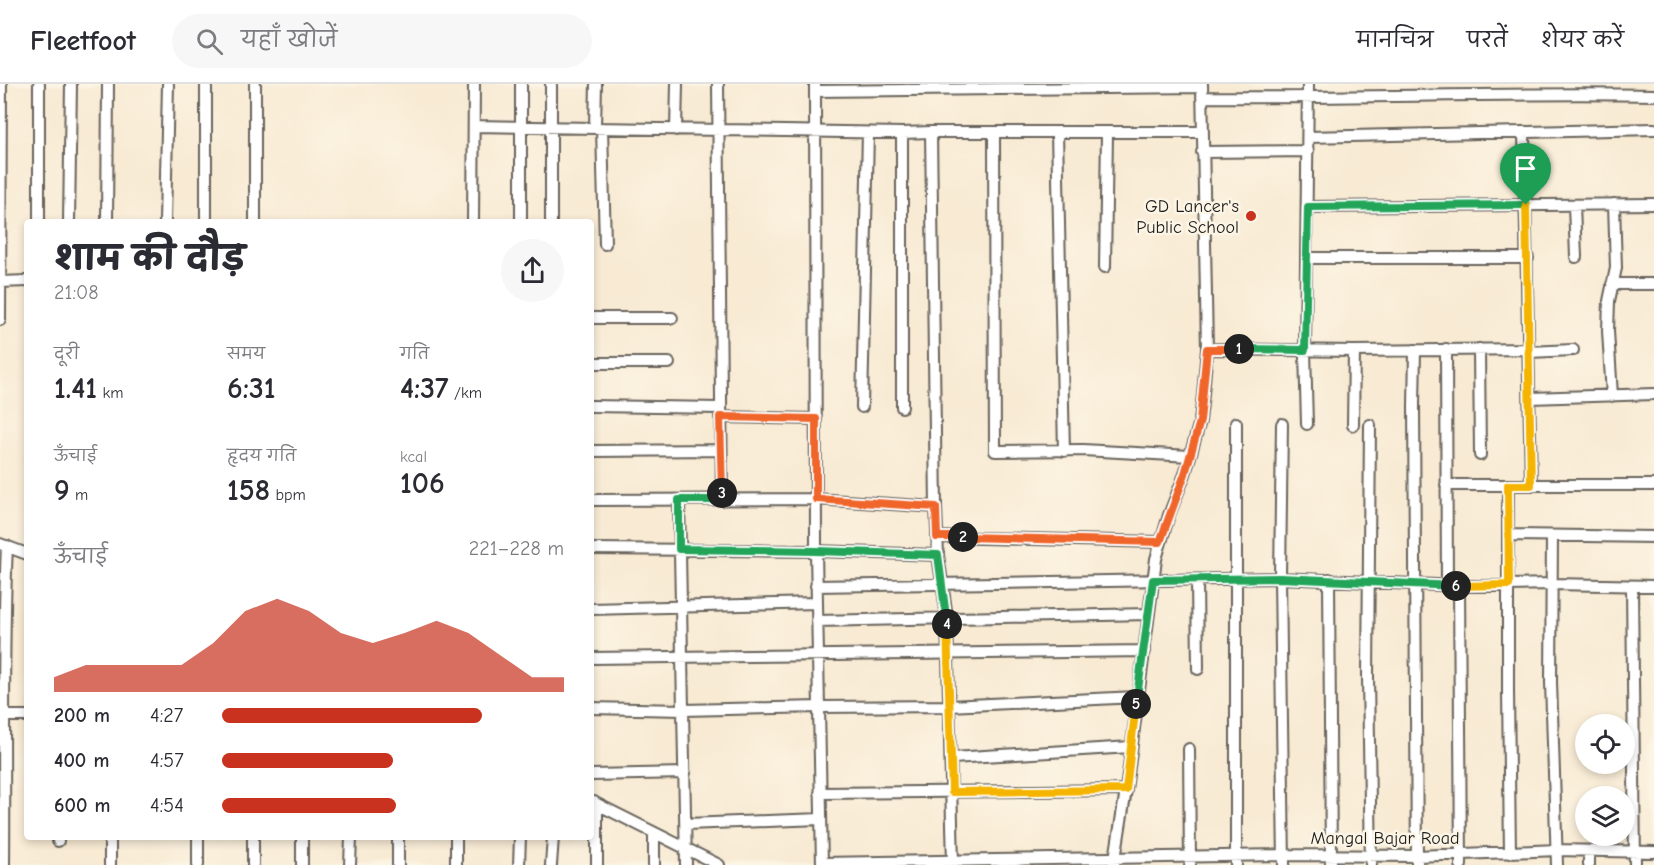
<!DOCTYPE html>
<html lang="hi">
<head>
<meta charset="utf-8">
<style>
	:root { --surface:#fff; --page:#f7f7f7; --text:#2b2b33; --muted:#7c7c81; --line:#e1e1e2; --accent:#c8321e }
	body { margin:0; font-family:"Comic Neue","Playpen Sans Deva",sans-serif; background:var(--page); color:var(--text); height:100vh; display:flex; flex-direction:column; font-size:22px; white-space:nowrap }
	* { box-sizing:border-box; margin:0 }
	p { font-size:20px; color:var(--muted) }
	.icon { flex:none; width:33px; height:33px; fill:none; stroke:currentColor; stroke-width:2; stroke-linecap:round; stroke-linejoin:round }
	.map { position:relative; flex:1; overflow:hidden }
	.panel { position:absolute; left:24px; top:135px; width:570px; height:621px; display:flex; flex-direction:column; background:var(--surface); border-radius:6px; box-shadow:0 3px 9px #0003 }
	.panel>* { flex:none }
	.tools { position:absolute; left:1575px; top:630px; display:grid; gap:12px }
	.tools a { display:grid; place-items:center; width:60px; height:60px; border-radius:50%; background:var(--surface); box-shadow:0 3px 9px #0003; font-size:30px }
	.pin { position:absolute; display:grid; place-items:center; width:51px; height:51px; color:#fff; margin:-62px -26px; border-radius:50% 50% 50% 0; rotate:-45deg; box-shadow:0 0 6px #0007 }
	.pin .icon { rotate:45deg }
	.km { position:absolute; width:30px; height:30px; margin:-15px; border-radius:50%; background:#222; color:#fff; font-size:16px; line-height:30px; text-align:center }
	.round { display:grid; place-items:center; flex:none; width:63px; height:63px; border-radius:32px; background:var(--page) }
	.summary { display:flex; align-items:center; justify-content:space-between; height:102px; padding:0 30px }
	h1 { font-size:33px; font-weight:800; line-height:45px }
	.metrics { display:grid; grid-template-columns:repeat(3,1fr); gap:9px; height:102px; padding:6px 30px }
	.metrics div { display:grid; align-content:center }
	.metrics b { font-size:30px; font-weight:800 }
	.metrics small { font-size:16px; font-weight:400 }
	.metrics p { font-size:16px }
	.chart { height:168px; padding:12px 30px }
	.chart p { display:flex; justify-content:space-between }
	.chart svg { width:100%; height:108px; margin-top:6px; fill:var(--accent); opacity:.7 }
	ul { padding:0 30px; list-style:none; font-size:20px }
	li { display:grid; grid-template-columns:96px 72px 1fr; align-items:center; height:45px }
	li i { height:15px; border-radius:8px; background:var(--accent) }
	header { display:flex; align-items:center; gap:36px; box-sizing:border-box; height:84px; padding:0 30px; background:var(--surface); border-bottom:2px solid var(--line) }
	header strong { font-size:28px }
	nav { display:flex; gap:33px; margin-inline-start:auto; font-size:21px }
	.search { width:420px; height:54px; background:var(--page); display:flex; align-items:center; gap:15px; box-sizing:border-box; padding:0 21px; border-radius:33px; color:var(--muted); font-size:22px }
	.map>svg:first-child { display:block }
</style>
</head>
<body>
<header>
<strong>Fleetfoot</strong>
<div class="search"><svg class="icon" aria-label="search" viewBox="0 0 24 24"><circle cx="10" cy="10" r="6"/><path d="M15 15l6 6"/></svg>यहाँ खोजें</div>
<nav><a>मानचित्र</a><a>परतें</a><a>शेयर करें</a></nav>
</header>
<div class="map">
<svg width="1654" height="781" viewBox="0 0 1654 781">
	<rect width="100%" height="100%" fill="#fcf5e5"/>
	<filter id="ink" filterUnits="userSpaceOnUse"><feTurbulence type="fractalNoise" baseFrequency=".0167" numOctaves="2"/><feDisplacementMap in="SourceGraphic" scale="12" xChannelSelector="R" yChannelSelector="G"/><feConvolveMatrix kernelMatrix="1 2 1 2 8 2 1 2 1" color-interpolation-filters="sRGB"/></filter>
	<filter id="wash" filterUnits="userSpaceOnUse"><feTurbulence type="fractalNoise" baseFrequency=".008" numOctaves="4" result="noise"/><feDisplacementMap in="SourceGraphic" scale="24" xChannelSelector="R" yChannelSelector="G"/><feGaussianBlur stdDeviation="1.35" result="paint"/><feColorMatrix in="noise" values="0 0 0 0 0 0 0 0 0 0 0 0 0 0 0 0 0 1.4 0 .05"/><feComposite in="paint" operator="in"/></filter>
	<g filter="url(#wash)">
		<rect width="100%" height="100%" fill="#f8ead3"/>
	</g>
	<g filter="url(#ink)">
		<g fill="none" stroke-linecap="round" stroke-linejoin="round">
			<!-- street casing -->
			<g stroke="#69645c" stroke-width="14">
				<path id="street" d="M39,0V138
					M718,0L722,416
					M815,0L816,467L822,781
					M815,7L1202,3
					M1202,13C1353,15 1503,8 1654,11
					M475,42L902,49L931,48H1202
					M595,43L596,0
					M602,44L605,160
					M676,46L677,0
					M931,48L936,423L938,471L947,533L953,781
					M994,48L995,367L1083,366L1190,372
					M1057,48L1064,367
					M1524,48L1531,401
					M1308,53L1654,45
					M1202,68L1308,67
					M1574,121L1576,173
					M1307,123L1654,120
					M69,138L71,0
					M107,138L108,0
					M165,138L168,0
					M206,138V0
					M255,138V0
					M473,138L474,0
					M521,138V0
					M551,138V0
					M1307,174H1528
					M1105,183L1107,49
					M0,198L27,197
					M1612,200H1654
					M591,234H672
					M0,236L1,0
					M1207,265L1354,267L1529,265
					M1446,265L1447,501
					M1479,265L1480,371
					M1415,266L1414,322L1417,781
					M1529,268L1573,266
					M591,279H669
					M1612,312L1608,247L1609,217L1616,184L1614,120
					M1530,314L1654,310
					M591,322L720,324
					M862,323L868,49
					M902,323V49
					M720,333L816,335
					M1236,339V781
					M1282,340L1280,494L1284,781
					M1307,340L1305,266L1308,0
					M1353,341L1354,267
					M1370,341L1368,594L1371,781
					M591,367L721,366
					M1446,401H1654
					M1508,401V607L1510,769
					M591,416L816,415L936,423
					M679,416L686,781
					M1509,451L1654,453
					M1552,452L1551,598L1557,781
					M937,453L1160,458
					M0,460L27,470
					M591,465L816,467L938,471
					M1329,495L1331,781
					M1197,496L1198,585
					M816,502L1280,494L1459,502L1552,500L1654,502
					M1459,502L1461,781
					M1632,502L1635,781
					M591,525L816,519
					M817,537L1149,530
					M591,574L1145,567
					M591,624L683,626L819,623L949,622L1137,613
					M0,632H27
					M1189,665L1190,781
					M952,674L1131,663
					M591,691L685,689
					M820,709L1126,706
					M594,718L597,720V781
					M597,720L719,781
					M686,740L821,735
					M654,749V781
					M110,753V781
					M253,753V781
					M398,753V781
					M456,753V781
					M58,757V753
					M822,779L1284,771L1417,772L1557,766L1654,768
					M4,781C5,675 2,568 7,462
					M198,781V753
					M302,781V753
					M350,781L351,753
					M519,781L520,753
					M551,781L553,753
					M1114,781L1126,706L1156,475L1169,431L1185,390L1200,337L1203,310L1207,265L1202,0
					M1589,781V767"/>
			</g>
			<!-- street -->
			<use href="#street" stroke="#fff" stroke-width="10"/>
		</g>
	</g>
	<g fill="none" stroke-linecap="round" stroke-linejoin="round" filter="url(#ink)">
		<!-- split-1 casing -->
		<g stroke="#fff" stroke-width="12">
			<path id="split-1" d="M1239,265L1305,266L1308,123L1526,121"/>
		</g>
		<!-- split-2 casing -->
		<g stroke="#fff" stroke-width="12">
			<path id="split-2" d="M963,453L1160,458L1185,390L1200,337L1207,265H1239"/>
		</g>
		<!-- split-3 casing -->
		<g stroke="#fff" stroke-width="12">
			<path id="split-3" d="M722,409L720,333L816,335V415L936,423L937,453H963"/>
		</g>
		<!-- split-4 casing -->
		<g stroke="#fff" stroke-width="12">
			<path id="split-4" d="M722,409V416H679V465L816,467L938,471L947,540"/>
		</g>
		<!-- split-5 casing -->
		<g stroke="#fff" stroke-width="12">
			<path id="split-5" d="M947,540L952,708L1126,706L1136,620"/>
		</g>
		<!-- split-6 casing -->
		<g stroke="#fff" stroke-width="12">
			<path id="split-6" d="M1136,620L1153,496L1280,494L1456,502"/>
		</g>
		<!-- split-7 casing -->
		<g stroke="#fff" stroke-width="12">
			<path id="split-7" d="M1456,502L1509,501L1508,401H1531L1526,121"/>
		</g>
		<!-- split-1 -->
		<use href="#split-1" stroke="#22a559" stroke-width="8"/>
		<!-- split-2 -->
		<use href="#split-2" stroke="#f0652b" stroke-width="8"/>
		<!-- split-3 -->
		<use href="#split-3" stroke="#f0652b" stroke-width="8"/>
		<!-- split-4 -->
		<use href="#split-4" stroke="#22a559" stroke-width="8"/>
		<!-- split-5 -->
		<use href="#split-5" stroke="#f5b400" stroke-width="8"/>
		<!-- split-6 -->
		<use href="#split-6" stroke="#22a559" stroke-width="8"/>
		<!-- split-7 -->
		<use href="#split-7" stroke="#f5b400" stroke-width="8"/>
	</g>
	<!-- markers -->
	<circle fill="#c8321e" stroke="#fcf5e5" stroke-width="2" cx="1251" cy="132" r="6"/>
	<g text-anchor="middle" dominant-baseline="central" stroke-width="5" stroke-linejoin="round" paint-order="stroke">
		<!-- poi labels -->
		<g font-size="18" fill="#1c1c1c" stroke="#fcf5e5" text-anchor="end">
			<text x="1239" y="122">GD Lancer's<tspan x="1239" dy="21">Public School</tspan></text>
		</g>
		<!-- street labels -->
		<g font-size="18" fill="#1c1c1c" stroke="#fcf5e5">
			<text x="1385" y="754">Mangal Bajar Road</text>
		</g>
	</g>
</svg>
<div class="tools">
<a><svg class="icon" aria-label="locate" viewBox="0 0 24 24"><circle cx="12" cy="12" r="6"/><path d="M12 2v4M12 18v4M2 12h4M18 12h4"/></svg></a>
<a><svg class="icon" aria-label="layers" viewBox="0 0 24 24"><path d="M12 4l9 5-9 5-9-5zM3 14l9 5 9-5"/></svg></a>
</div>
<div class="pin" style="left:1526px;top:121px;background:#1e9e55"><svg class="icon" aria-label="arrive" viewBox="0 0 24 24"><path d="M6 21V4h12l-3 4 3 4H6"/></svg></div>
<b class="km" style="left:1239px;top:265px">1</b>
<b class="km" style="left:963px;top:453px">2</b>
<b class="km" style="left:722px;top:409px">3</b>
<b class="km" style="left:947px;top:540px">4</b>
<b class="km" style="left:1136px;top:620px">5</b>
<b class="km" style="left:1456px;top:502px">6</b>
<section class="panel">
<div class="summary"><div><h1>शाम की दौड़</h1><p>21:08</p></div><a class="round"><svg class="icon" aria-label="share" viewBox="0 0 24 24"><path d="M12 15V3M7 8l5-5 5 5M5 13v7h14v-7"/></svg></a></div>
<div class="metrics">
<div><p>दूरी</p><b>1.41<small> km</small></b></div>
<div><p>समय</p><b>6:31</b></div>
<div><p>गति</p><b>4:37<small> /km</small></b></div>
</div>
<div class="metrics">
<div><p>ऊँचाई</p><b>9<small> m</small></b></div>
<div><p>हृदय गति</p><b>158<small> bpm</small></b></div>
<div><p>kcal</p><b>106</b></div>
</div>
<div class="chart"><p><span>ऊँचाई</span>221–228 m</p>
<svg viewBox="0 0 160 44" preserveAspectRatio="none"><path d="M0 44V38L10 33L20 33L30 33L40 33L50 24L60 11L70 6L80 11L90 20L100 24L110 20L120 15L130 20L140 29L150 38L160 38V44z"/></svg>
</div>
<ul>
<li><b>200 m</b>4:27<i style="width:76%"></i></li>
<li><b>400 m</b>4:57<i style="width:50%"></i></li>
<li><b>600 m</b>4:54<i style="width:51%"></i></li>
</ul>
</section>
</div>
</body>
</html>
